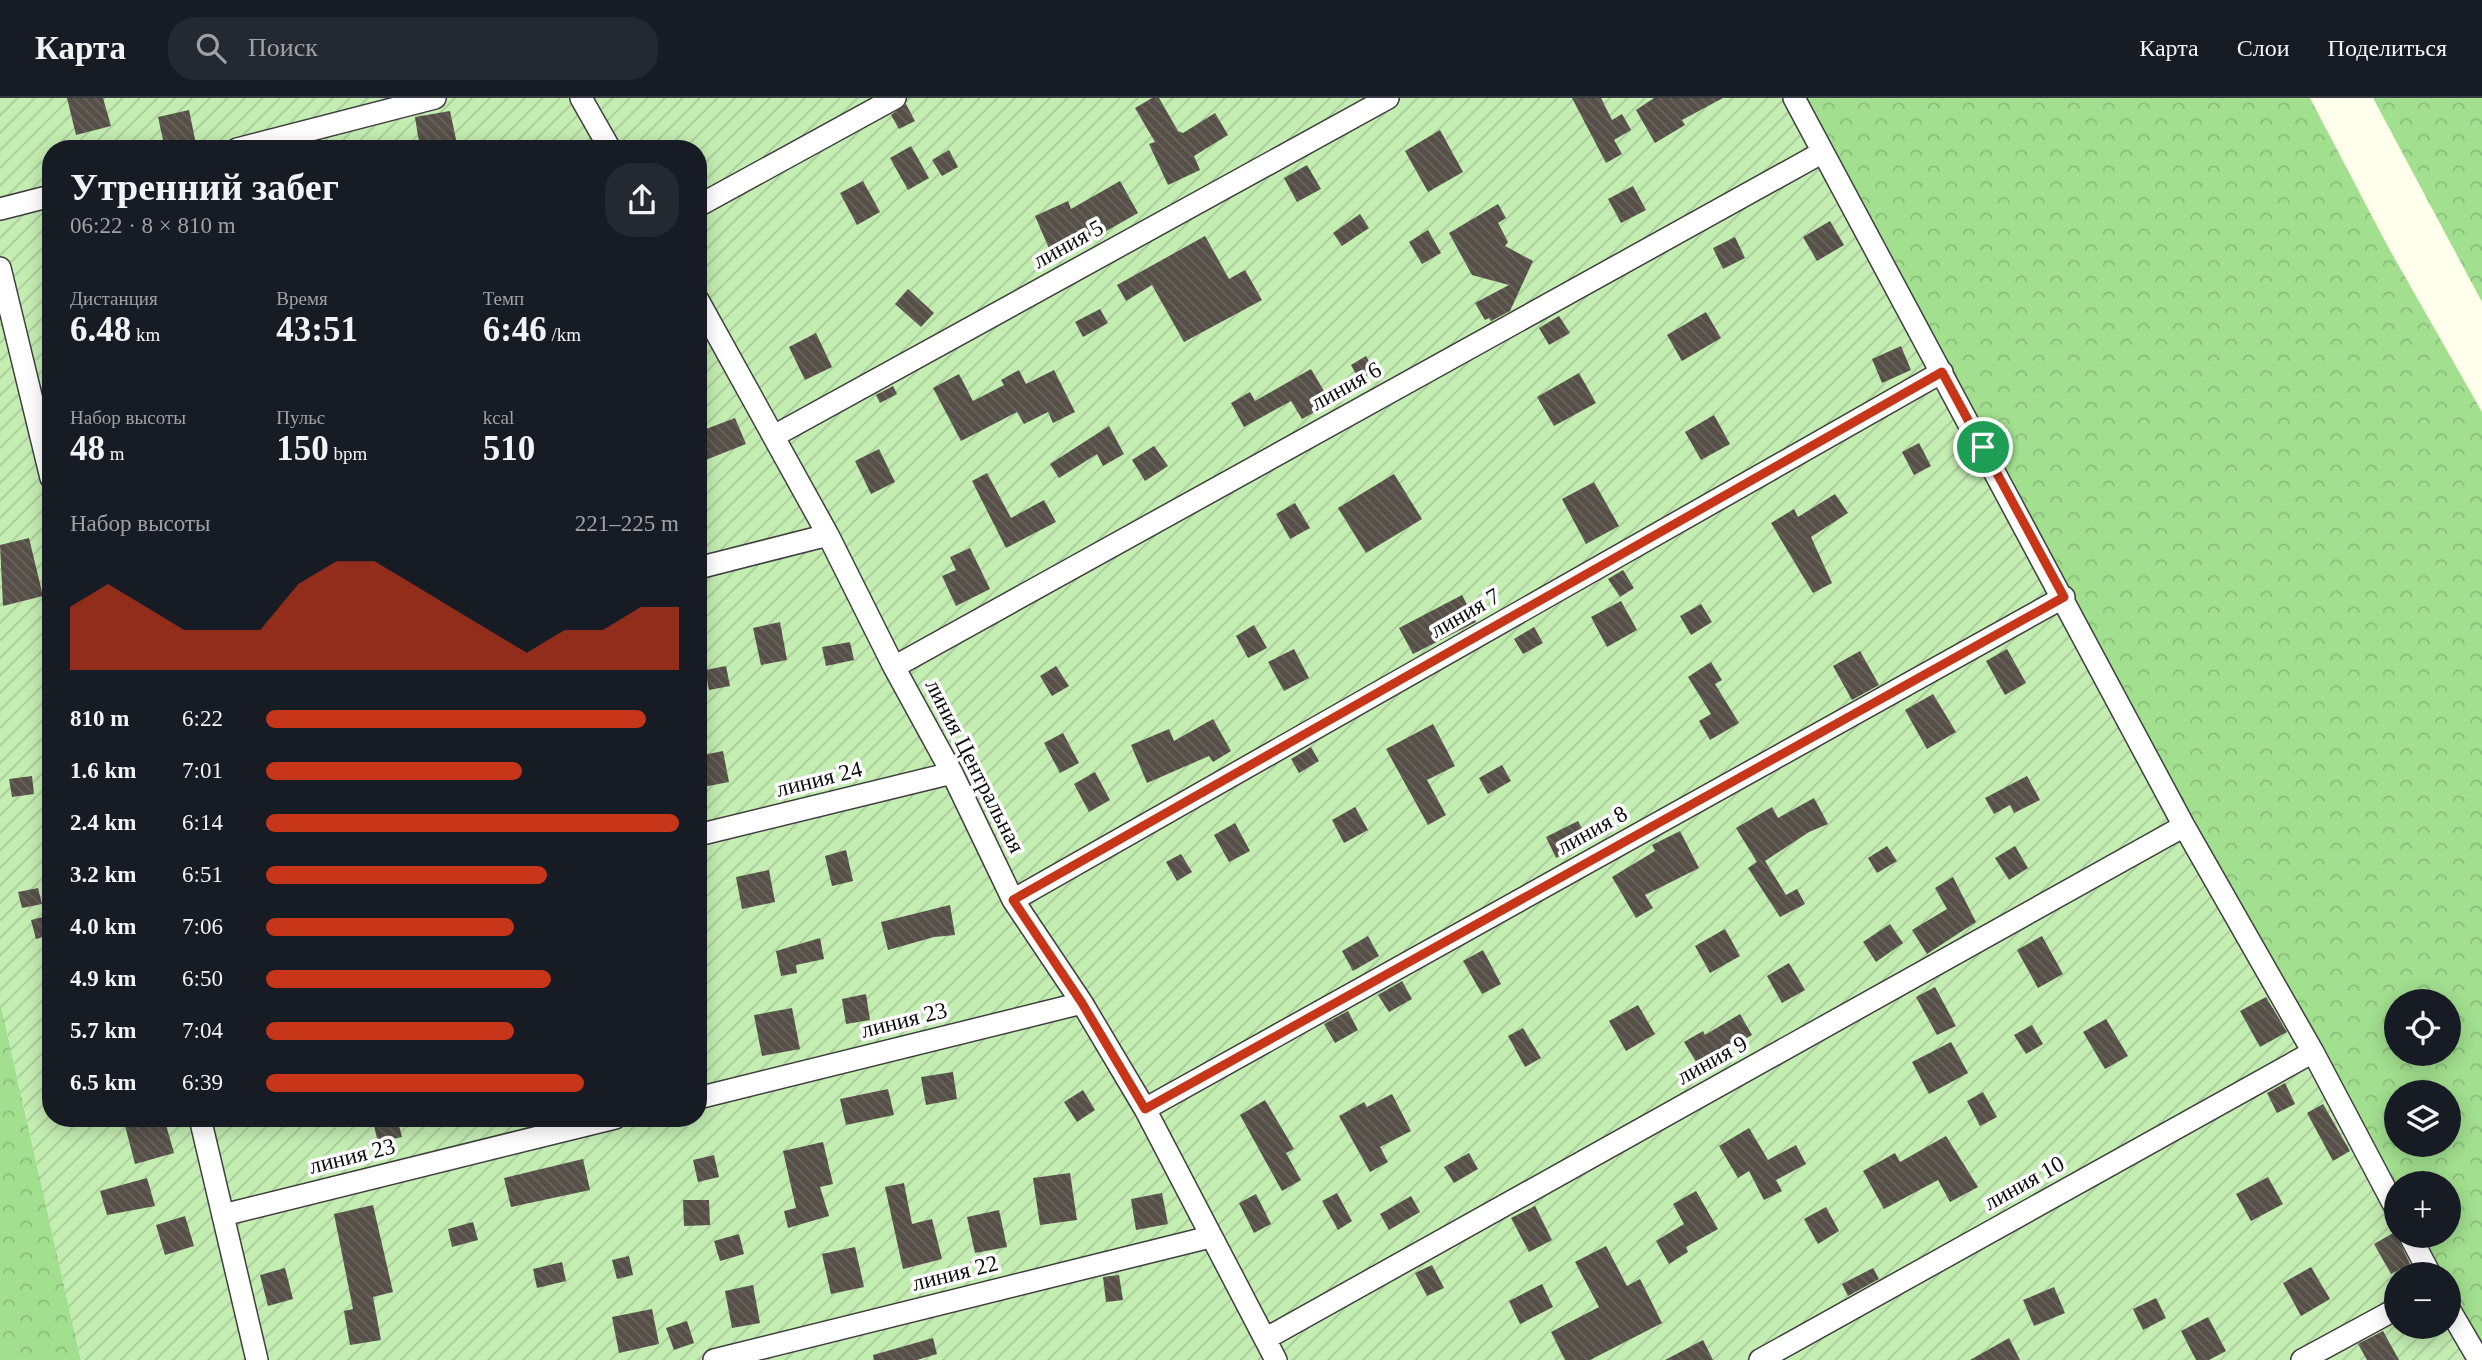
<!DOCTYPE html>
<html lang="ru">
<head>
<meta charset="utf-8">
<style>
	:root { --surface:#171b24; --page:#242831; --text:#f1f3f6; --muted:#9ea1a6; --line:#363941; --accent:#c73619 }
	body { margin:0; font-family:Georgia,serif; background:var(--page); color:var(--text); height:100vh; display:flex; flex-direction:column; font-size:26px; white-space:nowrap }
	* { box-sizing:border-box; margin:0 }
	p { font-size:23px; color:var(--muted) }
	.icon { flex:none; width:38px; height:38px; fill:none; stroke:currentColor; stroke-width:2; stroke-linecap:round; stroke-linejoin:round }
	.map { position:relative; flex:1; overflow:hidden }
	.sheet { position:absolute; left:42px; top:42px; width:665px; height:987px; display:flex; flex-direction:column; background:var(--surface); border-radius:28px; box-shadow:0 4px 18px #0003 }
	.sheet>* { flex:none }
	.controls { position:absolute; left:2384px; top:891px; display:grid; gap:14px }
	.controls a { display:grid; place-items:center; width:77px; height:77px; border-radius:50%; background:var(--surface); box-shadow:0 4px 18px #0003; font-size:35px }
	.pin { position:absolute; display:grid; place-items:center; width:60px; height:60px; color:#fff; margin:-30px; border:4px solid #fff; border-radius:50%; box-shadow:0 2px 7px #0007 }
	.round { display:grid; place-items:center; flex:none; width:74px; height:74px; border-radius:28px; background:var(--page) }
	.overview { display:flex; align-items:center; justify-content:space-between; height:119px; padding:0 28px }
	h1 { font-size:38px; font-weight:700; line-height:52px }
	.figures { display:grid; grid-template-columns:repeat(3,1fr); gap:10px; height:119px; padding:7px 28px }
	.figures div { display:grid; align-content:center }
	.figures b { font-size:35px; font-weight:700 }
	.figures small { font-size:19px; font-weight:400 }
	.figures p { font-size:19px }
	.chart { height:196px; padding:14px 28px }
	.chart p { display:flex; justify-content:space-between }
	.chart svg { width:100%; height:126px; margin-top:7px; fill:var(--accent); opacity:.7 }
	ul { padding:0 28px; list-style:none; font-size:23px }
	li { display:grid; grid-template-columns:112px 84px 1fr; align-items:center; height:52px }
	li i { height:18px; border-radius:9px; background:var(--accent) }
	header { display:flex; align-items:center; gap:42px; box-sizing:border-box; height:98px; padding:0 35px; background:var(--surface); border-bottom:2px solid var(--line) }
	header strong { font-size:33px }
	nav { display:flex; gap:38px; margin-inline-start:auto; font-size:24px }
	.search { width:490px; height:63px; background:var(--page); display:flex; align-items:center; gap:18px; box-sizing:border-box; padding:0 24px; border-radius:28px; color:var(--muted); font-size:26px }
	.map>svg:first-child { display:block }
</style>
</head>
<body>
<header>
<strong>Карта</strong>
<div class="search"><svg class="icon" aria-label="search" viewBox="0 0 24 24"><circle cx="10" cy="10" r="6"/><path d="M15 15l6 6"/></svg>Поиск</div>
<nav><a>Карта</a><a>Слои</a><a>Поделиться</a></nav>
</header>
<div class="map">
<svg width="2482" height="1262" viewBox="0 0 2482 1262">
	<defs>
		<pattern id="forest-crowns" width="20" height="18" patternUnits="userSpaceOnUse" patternTransform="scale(1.75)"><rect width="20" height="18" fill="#a2df8f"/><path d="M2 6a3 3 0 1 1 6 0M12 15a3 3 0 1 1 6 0" fill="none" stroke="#8abe7a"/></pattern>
		<pattern id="garden-furrows" width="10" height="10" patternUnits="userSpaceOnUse" patternTransform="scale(1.75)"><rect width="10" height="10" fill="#c4edb2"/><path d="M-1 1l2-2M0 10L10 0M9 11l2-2" fill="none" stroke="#a7ca98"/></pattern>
		<pattern id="building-back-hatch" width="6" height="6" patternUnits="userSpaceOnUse" patternTransform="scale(1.75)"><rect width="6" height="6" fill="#565048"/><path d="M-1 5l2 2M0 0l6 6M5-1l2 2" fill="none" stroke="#69645e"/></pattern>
	</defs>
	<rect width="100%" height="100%" fill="#ffffeb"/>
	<!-- forest -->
	<path fill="url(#forest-crowns)" fill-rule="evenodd" d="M1794,0H2310L2387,147L2482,314V1262L2448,1209V1176H2430L2410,1138H2448V1085H2396V1111ZM2396,903H2448V956H2396ZM2396,994H2448V1046H2396Z
		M2373,0H2482V204Z
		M0,903L81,1262H0Z"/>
	<!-- garden -->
	<path fill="url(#garden-furrows)" fill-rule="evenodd" d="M0,0H1794L2396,1111V1138H2410L2430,1176H2396V1228H2448L2479,1262H81L0,903ZM51,51H698V1020H51Z"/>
	<!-- building -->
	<path fill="url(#building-back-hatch)" d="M67,0H103L111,28L76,37Z
		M1152,0H1159L1178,33L1183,35L1215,15L1228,37L1194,58L1200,72L1168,87L1149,46L1155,44L1135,10Z
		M1572,0H1601L1612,22L1622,16L1631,32L1614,42L1622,56L1606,65Z
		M1654,0H1723L1682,22L1685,27L1655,45L1636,12Z
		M906,6L915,23L899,31L891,17Z
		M189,12L196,46L165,51L158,19Z
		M450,13L458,51H420L415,19Z
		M1440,32L1463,74L1428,94L1405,53Z
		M911,48L929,80L908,92L890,60Z
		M949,52L958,69L942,78L932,62Z
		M1307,67L1321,91L1297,104L1284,80Z
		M863,83L880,114L857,127L840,95Z
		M1120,83L1138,115L1101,136L1099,134L1051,155L1035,118L1068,103L1071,111Z
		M1633,88L1646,112L1621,125L1608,101Z
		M1498,106L1506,120L1498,125L1508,144L1505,148L1533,163L1510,213L1491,223L1489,220L1485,222L1475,205L1509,187L1472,177L1449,135Z
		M1360,116L1369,130L1342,148L1333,135Z
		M1830,123L1844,147L1817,163L1803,139Z
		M1428,132L1441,155L1422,166L1409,144Z
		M1205,138L1229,181L1245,172L1262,202L1184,244L1152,187L1126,203L1117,187Z
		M1735,139L1745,160L1723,171L1713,150Z
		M908,191L934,215L921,229L895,206Z
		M1100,211L1108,225L1083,239L1075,224Z
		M1706,214L1721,240L1682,263L1667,237Z
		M1559,218L1570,235L1549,247L1539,230Z
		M816,235L832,269L805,282L789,249Z
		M1901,248L1911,272L1882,285L1872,261Z
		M1366,258L1374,273L1359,282L1351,267Z
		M1311,271L1331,305L1302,321L1291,303L1244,329L1231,305L1250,294L1255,303Z
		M1019,272L1026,286L1054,272L1075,314L1053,325L1048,314L1024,326L1017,314L961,343L933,290L959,276L973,303L1004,287L1001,282Z
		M1579,275L1596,305L1554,328L1537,299Z
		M893,288L897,296L880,305L876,297Z
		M1714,317L1730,346L1701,362L1685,334Z
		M735,320L746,346L698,365V334Z
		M1109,328L1124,356L1103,368L1097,356L1059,380L1050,366Z
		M1919,345L1931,368L1914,377L1902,354Z
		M1154,348L1168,368L1145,383L1132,362Z
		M879,351L895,384L871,396L855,363Z
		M987,375L1011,420L1044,402L1056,424L1006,450L972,383Z
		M1394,376L1422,421L1366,455L1338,410Z
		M1594,384L1619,428L1586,446L1562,401Z
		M1835,396L1848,415L1811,439L1832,485L1813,495L1771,425L1794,411L1798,419Z
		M1295,405L1310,430L1290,441L1276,416Z
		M29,440L43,498L3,508L0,447Z
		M970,450L990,491L956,508L942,478L956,472L950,459Z
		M1623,472L1634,490L1620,499L1608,481Z
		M1462,497L1476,524L1413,556L1399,530Z
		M1621,503L1637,532L1607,549L1591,519Z
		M1701,506L1712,524L1691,537L1680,518Z
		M780,524L787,562L761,567L753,530Z
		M1254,527L1267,550L1248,560L1236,538Z
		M1534,529L1543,545L1523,556L1514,541Z
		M850,544L854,562L826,568L822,549Z
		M1294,551L1309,580L1284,593L1268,564Z
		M2007,551L2026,585L2005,597L1986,563Z
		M1860,553L1879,587L1852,602L1833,568Z
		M1711,564L1722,582L1715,586L1739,625L1710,642L1699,623L1711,616L1688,579Z
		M726,568L730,588L709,592L705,572Z
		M1056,568L1069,588L1052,598L1040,578Z
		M1933,596L1956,634L1927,651L1905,612Z
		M1213,621L1231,653L1213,664L1209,658L1147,685L1131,647L1169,631L1174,643Z
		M1433,626L1455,668L1427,682L1446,717L1428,727L1386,651Z
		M1063,635L1079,665L1060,675L1044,645Z
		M1311,649L1319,663L1299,675L1291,661Z
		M723,653L729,684L703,689L698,658Z
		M1502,667L1511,683L1488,696L1479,680Z
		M1095,674L1110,702L1089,714L1074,686Z
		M32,678L34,696L12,699L9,681Z
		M2027,678L2040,702L2014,715L2010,707L1994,716L1985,700Z
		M1814,700L1828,726L1809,734L1765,763L1786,797L1797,791L1805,806L1780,819L1748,770L1757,764L1736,730L1772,709L1778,720Z
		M1355,709L1368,732L1344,745L1332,722Z
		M1578,723L1589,744L1556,760L1546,739Z
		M1235,725L1250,753L1229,764L1214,737Z
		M1680,733L1699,770L1645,797L1653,810L1636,820L1612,779L1655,753L1652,747Z
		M1887,748L1897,763L1877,775L1868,760Z
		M2015,748L2028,770L2009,782L1995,760Z
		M846,752L853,783L832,788L825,758Z
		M1181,756L1192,774L1177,783L1166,764Z
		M769,772L775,804L742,811L736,779Z
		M1953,779L1976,824L1927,856L1912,832L1947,811L1935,790Z
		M38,790L42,806L22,810L18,794Z
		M950,807L955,837L934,839L888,852L881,824Z
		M51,817V837L36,841L31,822Z
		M1890,826L1903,845L1876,864L1863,844Z
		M1725,831L1740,858L1710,875L1695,848Z
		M1368,838L1379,858L1353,873L1342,853Z
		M2042,838L2063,876L2038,890L2017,852Z
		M820,840L824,861L796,867L797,875L781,878L776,853Z
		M1483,852L1501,886L1482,896L1463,863Z
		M1789,865L1805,892L1782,905L1767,878Z
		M1402,883L1412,901L1389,914L1378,897Z
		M1935,889L1956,928L1937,937L1916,899Z
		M866,896L870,922L846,926L842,901Z
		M2266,899L2287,934L2260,949L2240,913Z
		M1638,907L1655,936L1626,953L1609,923Z
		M792,910L800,951L762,958L754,917Z
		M1348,913L1358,932L1335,945L1324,926Z
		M1740,916L1752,937L1698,967L1684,944L1703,933L1705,937Z
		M2106,921L2128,958L2105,971L2083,934Z
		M2032,927L2043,946L2026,956L2014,937Z
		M1523,930L1541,960L1525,969L1508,938Z
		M1951,944L1968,975L1929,996L1912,964Z
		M953,974L957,1001L926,1007L921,979Z
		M2285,985L2295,1006L2277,1015L2267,995Z
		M888,991L894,1017L846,1027L840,1001Z
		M1083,992L1095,1012L1077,1024L1064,1004Z
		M1983,994L1997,1019L1980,1028L1967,1003Z
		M1392,996L1411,1033L1380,1049L1388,1064L1370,1074L1339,1018L1364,1004L1367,1009Z
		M1265,1002L1294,1051L1286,1055L1301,1082L1282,1093L1240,1017Z
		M2323,1006L2350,1053L2333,1063L2307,1015Z
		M123,1020H164L174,1055L135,1066Z
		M372,1020H397L402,1039L378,1044Z
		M1749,1030L1768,1062L1796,1047L1806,1066L1776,1082L1782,1093L1764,1102L1749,1073L1738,1080L1719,1048Z
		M1946,1038L1978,1089L1950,1104L1938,1082L1884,1111L1863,1073L1895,1055L1900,1064Z
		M823,1044L833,1086L820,1089L829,1118L788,1130L784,1113L796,1110L783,1053Z
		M1469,1055L1478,1071L1454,1085L1444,1069Z
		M714,1057L719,1079L698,1084L693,1062Z
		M583,1061L590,1092L511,1109L504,1080Z
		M1070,1075L1077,1122L1040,1127L1033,1080Z
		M2268,1079L2283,1106L2251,1123L2236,1096Z
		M147,1080L155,1108L107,1117L100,1093Z
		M904,1085L912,1126L932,1121L942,1161L903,1171L885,1089Z
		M1696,1093L1718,1131L1686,1149L1688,1154L1669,1166L1656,1143L1684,1126L1673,1106Z
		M1162,1095L1168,1126L1136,1132L1131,1101Z
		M1337,1095L1352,1123L1338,1132L1322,1103Z
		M1256,1096L1271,1126L1254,1135L1239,1105Z
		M1411,1098L1420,1114L1389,1132L1380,1116Z
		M683,1102H709L710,1127L684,1128Z
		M373,1107L393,1194L373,1199L381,1242L350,1247L344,1213L353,1211L334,1116Z
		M1535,1108L1552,1142L1529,1154L1511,1120Z
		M1826,1109L1839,1133L1818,1146L1804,1121Z
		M999,1112L1007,1149L975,1155L967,1119Z
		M185,1118L194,1148L165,1157L156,1127Z
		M473,1124L478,1142L452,1149L448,1131Z
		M2395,1134L2410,1166L2391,1176L2374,1146Z
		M739,1136L744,1156L720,1163L714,1143Z
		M1606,1148L1627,1188L1640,1181L1662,1225L1590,1262H1565L1551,1234L1599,1209L1575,1164Z
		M855,1149L864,1189L831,1196L822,1156Z
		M629,1158L633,1177L617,1181L612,1162Z
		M562,1164L566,1183L537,1190L533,1171Z
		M1432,1167L1444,1190L1427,1198L1415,1175Z
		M2311,1169L2330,1201L2301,1218L2283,1185Z
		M285,1170L293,1201L268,1208L260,1177Z
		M1873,1170L1879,1181L1848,1198L1842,1186Z
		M1119,1177L1123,1202L1106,1204L1103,1179Z
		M1542,1186L1553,1209L1520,1226L1509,1203Z
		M753,1187L760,1225L732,1230L725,1193Z
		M2054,1189L2065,1215L2034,1228L2023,1202Z
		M2156,1200L2166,1220L2143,1232L2133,1211Z
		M652,1211L659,1246L619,1255L612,1219Z
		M2208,1219L2226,1253L2209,1262H2196L2181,1233Z
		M687,1223L694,1245L674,1252L666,1230Z
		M2383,1233L2399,1262H2367L2358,1246Z
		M933,1240L937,1256L917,1262H874L873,1257Z
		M2009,1240L2020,1262H1970Z
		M1703,1242L1713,1262H1665Z"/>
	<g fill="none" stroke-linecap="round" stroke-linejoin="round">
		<!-- minor casing -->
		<g stroke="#3f3f3f" stroke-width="24">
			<path id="minor" d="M581,0L610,51
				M1794,0L2184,728L2313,954L2396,1111
				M237,51L435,0
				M698,108L895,0
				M0,111L51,98
				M0,170L51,380
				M698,202L828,437L894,569L952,675L1013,802L1082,905L1145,1011L1276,1262
				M774,338L1388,0
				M698,470L828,437
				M894,569L1823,54
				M698,737L952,675
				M1013,802L1942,274
				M698,1000L1082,905
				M1145,1011L2064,499
				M200,1020L257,1262
				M223,1117L615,1020
				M2410,1138L2430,1176
				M2448,1209L2479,1262
				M1265,1241L2184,728
				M714,1262L1210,1139
				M1760,1262L2313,954
				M2302,1262L2396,1211"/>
		</g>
		<!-- minor -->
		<use href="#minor" stroke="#fff" stroke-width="21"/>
	</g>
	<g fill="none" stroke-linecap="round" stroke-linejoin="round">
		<!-- route casing -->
		<g stroke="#fff" stroke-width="14">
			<path id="route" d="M1942,274L2064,499L1145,1011L1082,905L1013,802Z"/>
		</g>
		<!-- route -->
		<use href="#route" stroke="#c73619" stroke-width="9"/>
	</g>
	<g text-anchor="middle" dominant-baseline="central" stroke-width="7" stroke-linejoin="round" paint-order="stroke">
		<!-- street labels -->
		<g font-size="23" fill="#0c0c0c" stroke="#fff">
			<text transform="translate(1068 146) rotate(-29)">линия 5</text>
			<text transform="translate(1346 288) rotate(-29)">линия 6</text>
			<text transform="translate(1465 515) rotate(-30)">линия 7</text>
			<text transform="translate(975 668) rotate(63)">линия Центральная</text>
			<text transform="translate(819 681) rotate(-14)">линия 24</text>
			<text transform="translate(1592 732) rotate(-29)">линия 8</text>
			<text transform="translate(904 922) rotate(-14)">линия 23</text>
			<text transform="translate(1712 962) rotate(-29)">линия 9</text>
			<text transform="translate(352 1058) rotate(-14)">линия 23</text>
			<text transform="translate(2024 1085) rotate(-29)">линия 10</text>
			<text transform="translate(955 1175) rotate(-14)">линия 22</text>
		</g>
	</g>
</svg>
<div class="controls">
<a><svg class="icon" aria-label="locate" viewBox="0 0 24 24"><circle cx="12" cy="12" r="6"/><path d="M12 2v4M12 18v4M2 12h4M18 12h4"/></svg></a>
<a><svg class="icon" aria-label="layers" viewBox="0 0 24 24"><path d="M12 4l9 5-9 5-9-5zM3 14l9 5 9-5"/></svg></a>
<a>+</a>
<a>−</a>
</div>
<div class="pin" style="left:1983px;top:349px;background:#1e9e55"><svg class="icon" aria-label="arrive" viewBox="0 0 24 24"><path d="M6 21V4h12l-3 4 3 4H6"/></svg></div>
<section class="sheet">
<div class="overview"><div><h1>Утренний забег</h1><p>06:22 · 8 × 810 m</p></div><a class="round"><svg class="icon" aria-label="share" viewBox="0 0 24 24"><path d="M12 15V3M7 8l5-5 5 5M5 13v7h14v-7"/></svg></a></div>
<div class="figures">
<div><p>Дистанция</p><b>6.48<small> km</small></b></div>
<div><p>Время</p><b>43:51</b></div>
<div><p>Темп</p><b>6:46<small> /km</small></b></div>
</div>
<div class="figures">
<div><p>Набор высоты</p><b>48<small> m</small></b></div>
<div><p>Пульс</p><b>150<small> bpm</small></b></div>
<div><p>kcal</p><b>510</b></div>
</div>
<div class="chart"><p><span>Набор высоты</span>221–225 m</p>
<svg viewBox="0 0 160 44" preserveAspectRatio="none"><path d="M0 44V22L10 14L20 22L30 30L40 30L50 30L60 14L70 6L80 6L90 14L100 22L110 30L120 38L130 30L140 30L150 22L160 22V44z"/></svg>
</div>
<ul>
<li><b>810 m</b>6:22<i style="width:92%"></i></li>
<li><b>1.6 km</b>7:01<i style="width:62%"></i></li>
<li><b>2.4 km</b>6:14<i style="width:100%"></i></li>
<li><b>3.2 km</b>6:51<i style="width:68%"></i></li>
<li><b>4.0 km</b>7:06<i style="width:60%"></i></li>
<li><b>4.9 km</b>6:50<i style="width:69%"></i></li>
<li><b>5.7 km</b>7:04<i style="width:60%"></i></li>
<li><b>6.5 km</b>6:39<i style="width:77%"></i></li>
</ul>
</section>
</div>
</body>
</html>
